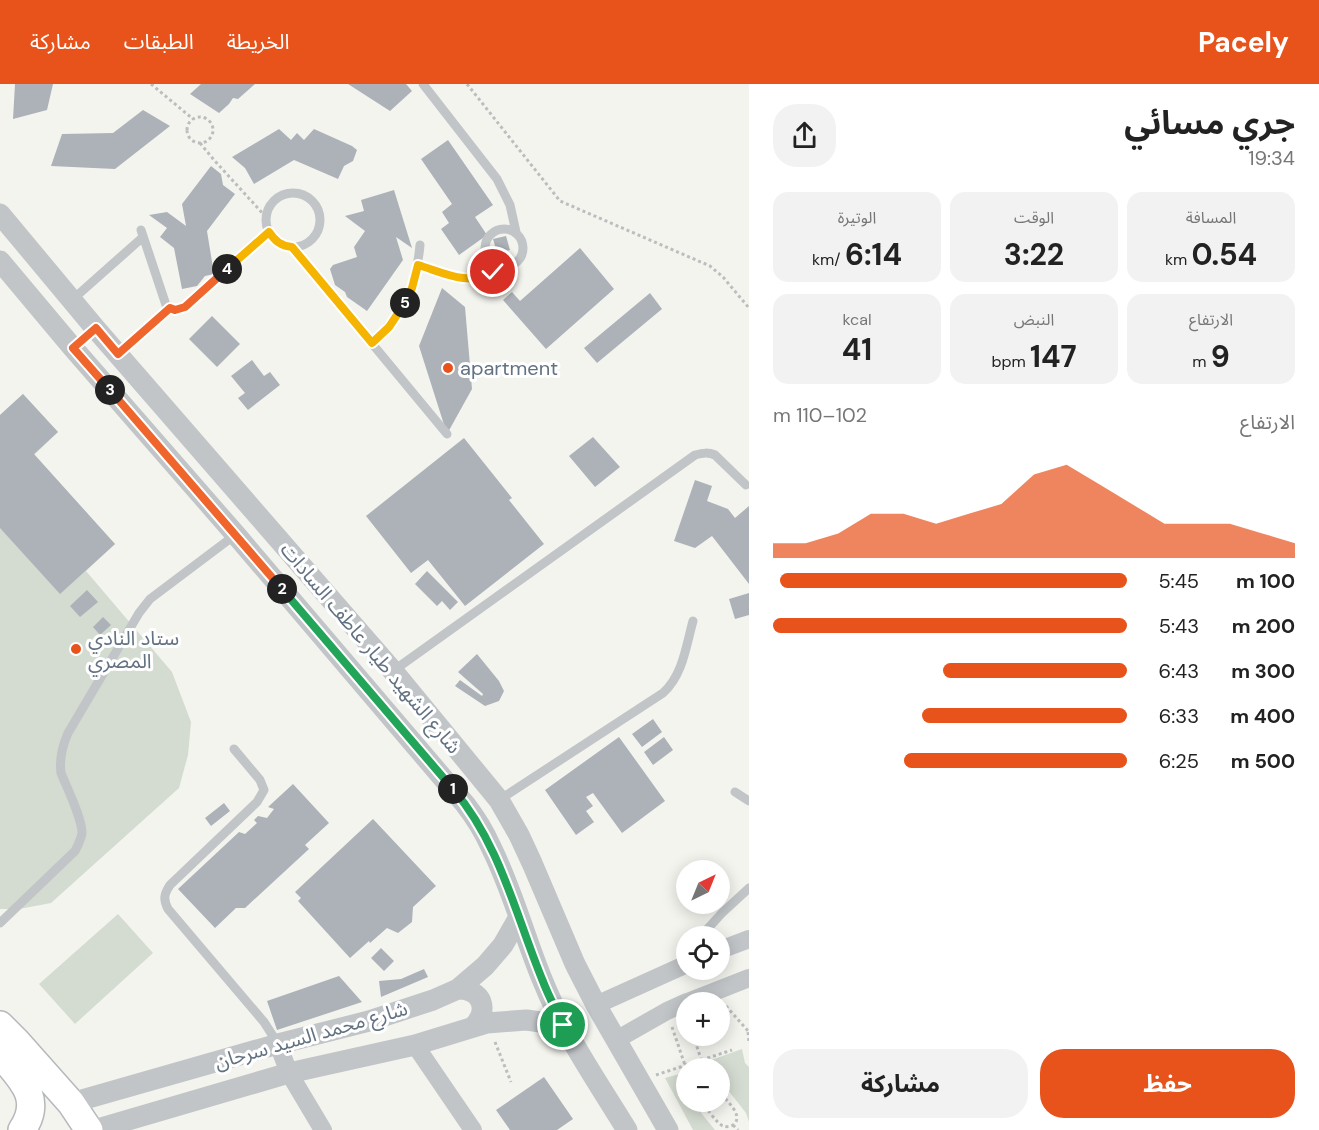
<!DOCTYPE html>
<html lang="ar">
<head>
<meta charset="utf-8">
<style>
	:root { --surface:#fff; --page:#f2f2f2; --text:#222; --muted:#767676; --accent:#e8521b }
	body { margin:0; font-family:"DM Sans","Noto Sans Arabic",sans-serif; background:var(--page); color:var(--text); direction:rtl; height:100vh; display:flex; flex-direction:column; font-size:22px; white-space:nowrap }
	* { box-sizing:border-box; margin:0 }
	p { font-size:20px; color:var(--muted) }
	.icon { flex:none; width:33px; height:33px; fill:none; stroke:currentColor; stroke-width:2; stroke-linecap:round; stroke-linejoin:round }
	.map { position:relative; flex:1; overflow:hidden; direction:ltr }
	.details { display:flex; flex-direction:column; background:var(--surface); width:570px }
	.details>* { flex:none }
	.needle { width:39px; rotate:43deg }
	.tools { position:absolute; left:676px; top:776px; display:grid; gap:12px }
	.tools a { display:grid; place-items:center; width:54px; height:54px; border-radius:50%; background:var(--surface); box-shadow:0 3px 15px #0003; font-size:30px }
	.pin { position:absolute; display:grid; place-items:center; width:51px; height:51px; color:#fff; margin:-26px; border:3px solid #fff; border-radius:50%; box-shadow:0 2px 6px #0007 }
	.km { position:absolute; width:30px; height:30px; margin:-15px; border-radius:50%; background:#222; color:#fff; font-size:16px; line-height:30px; text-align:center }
	.round { display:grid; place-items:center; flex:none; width:63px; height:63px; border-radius:24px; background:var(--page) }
	.headline { display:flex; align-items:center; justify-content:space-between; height:102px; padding:0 24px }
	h1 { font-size:33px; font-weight:700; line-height:45px }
	.metrics { display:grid; grid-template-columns:repeat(3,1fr); gap:9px; height:102px; padding:6px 24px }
	.metrics div { display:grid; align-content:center; border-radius:15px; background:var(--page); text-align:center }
	.metrics b { font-size:30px; font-weight:700 }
	.metrics small { font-size:16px; font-weight:400 }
	.metrics p { font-size:16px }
	.chart { height:168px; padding:12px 24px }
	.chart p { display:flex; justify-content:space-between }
	.chart svg { width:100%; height:108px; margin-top:6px; fill:var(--accent); opacity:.7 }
	.button { display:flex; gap:12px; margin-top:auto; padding:12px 24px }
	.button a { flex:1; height:69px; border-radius:24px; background:var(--accent); color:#fff; font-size:24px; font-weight:700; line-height:69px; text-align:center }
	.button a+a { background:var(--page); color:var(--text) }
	ul { padding:0 24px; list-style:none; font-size:20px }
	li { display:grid; grid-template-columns:96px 72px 1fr; align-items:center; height:45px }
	li i { height:15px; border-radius:8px; background:var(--accent) }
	header { display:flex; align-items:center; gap:36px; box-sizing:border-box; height:84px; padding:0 30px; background:var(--accent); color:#fff }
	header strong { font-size:28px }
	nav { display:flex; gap:33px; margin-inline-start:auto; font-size:21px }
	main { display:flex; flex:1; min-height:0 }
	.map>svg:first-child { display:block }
</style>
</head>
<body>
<header>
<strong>Pacely</strong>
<nav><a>الخريطة</a><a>الطبقات</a><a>مشاركة</a></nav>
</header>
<main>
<section class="details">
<div class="headline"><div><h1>جري مسائي</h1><p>19:34</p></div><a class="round"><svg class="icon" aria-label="share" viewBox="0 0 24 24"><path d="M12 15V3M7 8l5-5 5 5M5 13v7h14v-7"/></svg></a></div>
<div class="metrics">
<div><p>المسافة</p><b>0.54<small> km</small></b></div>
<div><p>الوقت</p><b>3:22</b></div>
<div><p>الوتيرة</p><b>6:14<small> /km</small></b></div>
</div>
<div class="metrics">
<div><p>الارتفاع</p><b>9<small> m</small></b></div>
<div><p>النبض</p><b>147<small> bpm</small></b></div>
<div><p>kcal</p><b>41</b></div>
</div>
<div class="chart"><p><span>الارتفاع</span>102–110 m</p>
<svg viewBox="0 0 160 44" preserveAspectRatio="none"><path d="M0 44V38L10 38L20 34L30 26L40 26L50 30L60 26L70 22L80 10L90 6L100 14L110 22L120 30L130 30L140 30L150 34L160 38V44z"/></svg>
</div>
<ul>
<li><b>100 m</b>5:45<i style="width:98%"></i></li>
<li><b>200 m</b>5:43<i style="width:100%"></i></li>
<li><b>300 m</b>6:43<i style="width:52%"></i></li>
<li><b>400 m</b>6:33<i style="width:58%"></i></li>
<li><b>500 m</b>6:25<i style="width:63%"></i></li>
</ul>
<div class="button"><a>حفظ</a><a>مشاركة</a></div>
</section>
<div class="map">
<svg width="749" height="1046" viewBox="0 0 749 1046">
	<rect width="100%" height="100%" fill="#f4f4ef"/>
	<!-- green -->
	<path fill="#d4dbd0" d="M23,310L58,348L34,371L115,460L86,487L172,588L191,638L188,671L179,704L51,819L19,825H0V331Z
		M118,830L153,869L75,940L39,900Z
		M742,965L745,979L749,983V1038L746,1029L720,996V984H711L706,978Z
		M683,989L687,999V1017H695L702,1030L715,1046H693L665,994Z"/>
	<!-- building -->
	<path fill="#acb2b8" d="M15,0H53L47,26L13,35Z
		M201,0H255L238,15L233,14L229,20L219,29L190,10Z
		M348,0H406L412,7L390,27Z
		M143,26L170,42L115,85L51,82L62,50L113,49Z
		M279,45L291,56L297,49L304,56L314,45L352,62L357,66L353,77L344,82L338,95L294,76L254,100L245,84L232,73Z
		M448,56L493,121L475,133L487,151L459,171L441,145L449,139L442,128L452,120L421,75Z
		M211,82L221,90L223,101L235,110L207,147L214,190L205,192L197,202L182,205L174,164L160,153L167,144L149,131L167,128L186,142L182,120Z
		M394,106L412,164L396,153L403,176L367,227L347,213L345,208L335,201L330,185L333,181L357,173L354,163L365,147L345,132L364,127L361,116Z
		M506,152L510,166L497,169L493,155Z
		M580,164L614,205L546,265L503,216L512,208L520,217Z
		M442,204L465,223L472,305L447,350L419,262Z
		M650,209L662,225L597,279L584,264Z
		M212,232L240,260L217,283L189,255Z
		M252,276L264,292L270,288L280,301L248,326L238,314L245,309L231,292Z
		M23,310L58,348L34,370L115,460L60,510L0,444V331Z
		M593,353L620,383L595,403L569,372Z
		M464,354L512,414L509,416L544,460L465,522L428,476L411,489L366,432Z
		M695,396L712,402L707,417L728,425L735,434L749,422V500L712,452L695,464L674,457Z
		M427,487L458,518L450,526L442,517L437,522L415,500Z
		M87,506L98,518L80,533L70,522Z
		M749,509V531L735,535L729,515Z
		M103,533L111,541L100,551L93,543Z
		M477,570L499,597L504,607L499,617L485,622L455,602L460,596L482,612L483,610L458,588Z
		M653,635L662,648L642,663L632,650Z
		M619,653L665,717L622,749L593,709L586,713L593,722L586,727L594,738L576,751L545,706Z
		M664,653L673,666L653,681L644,668Z
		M293,700L329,739L305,761L309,765L245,824H236L215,844L178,805L239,748L245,750L257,739L254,736L258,732L267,734L274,725L268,723Z
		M224,719L230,727L211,742L205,734Z
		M373,735L436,802L413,823L412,838L398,849L387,844L370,859L369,857L350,874L298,817L301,814L295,808Z
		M381,864L394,877L384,887L371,874Z
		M424,885L428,893L381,913L379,897L401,895Z
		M339,892L362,918L277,946L267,917Z
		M544,993L573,1035L557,1046H510L496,1026Z"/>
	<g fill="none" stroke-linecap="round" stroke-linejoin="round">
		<!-- primary casing -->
		<g stroke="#b4b8bc" stroke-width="30">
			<path id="primary" d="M0,941L16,957L71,1019L89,1046
				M0,970C20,994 44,1014 22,1046"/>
		</g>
		<!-- path -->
		<path stroke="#bbbdbf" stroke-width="3" stroke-dasharray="3 3" stroke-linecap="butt" d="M151,0L193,35
			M467,0L560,117L710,182L723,193L749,224
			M187 46a13 13 0 1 1 26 0a13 13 0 1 1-26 0Z
			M200,59L214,76L266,133
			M726,922L749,948
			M672,943L687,987
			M748,948L749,958
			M693,951L704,984
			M495,958L511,998
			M656,991L732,966
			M701,1017C706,1023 717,1040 723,1042C726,1043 730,1043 733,1041C745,1032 726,1016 720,1009
			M733,1041L738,1046"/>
		<!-- service -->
		<path stroke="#c1c5c8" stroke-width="9" d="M423,0L497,95L510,121L516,148
			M266 136a27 27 0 1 1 54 0a27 27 0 1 1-54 0Z
			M485 164a19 19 0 1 1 38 0a19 19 0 1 1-38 0Z
			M141,146L166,221C172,226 178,226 185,223L269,148
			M292,163L447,350
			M418,181C446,190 475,206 498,182
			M72,216L143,153
			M372,259C403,229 416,205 420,161
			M118,271L170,224
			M393,587L695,371C703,369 708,368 715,371L746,401
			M234,665L260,696L264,706L257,718L170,801C164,810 163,815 168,825L264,938L278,960
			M735,708L749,717
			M499,716L663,609C683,591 686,562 693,537
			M0,839L75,767C78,761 81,756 82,749C82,734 67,704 61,689C59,675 62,663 68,649L139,529L150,515L235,451
			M701,852L722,829L749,804"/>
		<!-- minor -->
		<path stroke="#c1c5c8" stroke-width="18" d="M720,866L749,855
			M688,918L749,894
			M596,921L687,880
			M616,956L667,927L687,918
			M278,960L289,989L323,1046
			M415,961L473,1046"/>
		<!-- tertiary -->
		<path stroke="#c1c5c8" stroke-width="21" d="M0,130L95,244L393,587L499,716L519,751L532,779L575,880L596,921L668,1046
			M0,177L73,264L236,451L465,720C475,733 484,747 491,763C512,805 524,851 542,895C563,948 597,997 627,1046
			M458,905C482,905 490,926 473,943
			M71,1019L278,960L369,937L433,916L458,905L485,882L503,861L519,833
			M94,1046L289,989L415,961L487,939L526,936L563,941"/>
		<!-- primary -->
		<use href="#primary" stroke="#fff" stroke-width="27"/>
	</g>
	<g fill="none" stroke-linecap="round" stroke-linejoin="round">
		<!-- split-1 casing -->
		<g stroke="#fff" stroke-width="12">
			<path id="split-1" d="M453,705C500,760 515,829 542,895C548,911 556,926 563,941"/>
		</g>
		<!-- split-2 casing -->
		<g stroke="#fff" stroke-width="12">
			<path id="split-2" d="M282,505L453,705"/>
		</g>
		<!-- split-3 casing -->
		<g stroke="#fff" stroke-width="12">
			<path id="split-3" d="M110,306L282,505"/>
		</g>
		<!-- split-4 casing -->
		<g stroke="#fff" stroke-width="12">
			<path id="split-4" d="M110,306L73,264L96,244L118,270L170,224L175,226L185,223L227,185"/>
		</g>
		<!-- split-5 casing -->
		<g stroke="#fff" stroke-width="12">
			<path id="split-5" d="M227,185L269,148C275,157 281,162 292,163L372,259L389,243L405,219"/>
		</g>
		<!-- split-6 casing -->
		<g stroke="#fff" stroke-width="12">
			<path id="split-6" d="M405,219L412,204L418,181C442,188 469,203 493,188"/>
		</g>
		<!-- split-1 -->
		<use href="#split-1" stroke="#22a559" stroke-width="8"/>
		<!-- split-2 -->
		<use href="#split-2" stroke="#22a559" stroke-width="8"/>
		<!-- split-3 -->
		<use href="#split-3" stroke="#f0652b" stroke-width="8"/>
		<!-- split-4 -->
		<use href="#split-4" stroke="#f0652b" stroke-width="8"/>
		<!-- split-5 -->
		<use href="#split-5" stroke="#f5b400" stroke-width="8"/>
		<!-- split-6 -->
		<use href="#split-6" stroke="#f5b400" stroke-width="8"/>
	</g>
	<!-- markers -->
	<g fill="#e8521b" stroke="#fff" stroke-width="2">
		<circle cx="448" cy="284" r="6"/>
		<circle cx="76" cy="565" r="6"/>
	</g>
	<g text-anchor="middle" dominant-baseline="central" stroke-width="6" stroke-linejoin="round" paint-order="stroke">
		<!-- poi labels -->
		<g font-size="20" fill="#627282" stroke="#fff" text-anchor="start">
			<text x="460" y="284">apartment</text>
			<text x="88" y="554">ستاد النادي<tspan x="88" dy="23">المصري</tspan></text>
		</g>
		<!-- street labels -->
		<g font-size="20" fill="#627282" stroke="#fff">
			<text transform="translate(371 564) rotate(50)">شارع الشهيد طيار عاطف السادات</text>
			<text transform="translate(311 951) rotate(-16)">شارع محمد السيد سرحان</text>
		</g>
	</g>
</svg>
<div class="tools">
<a><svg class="needle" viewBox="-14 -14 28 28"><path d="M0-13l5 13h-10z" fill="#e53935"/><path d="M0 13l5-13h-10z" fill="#767676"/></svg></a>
<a><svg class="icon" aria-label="locate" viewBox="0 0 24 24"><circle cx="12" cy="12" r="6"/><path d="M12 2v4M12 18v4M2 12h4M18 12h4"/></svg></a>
<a>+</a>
<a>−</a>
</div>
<div class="pin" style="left:563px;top:941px;background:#1e9e55"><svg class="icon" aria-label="arrive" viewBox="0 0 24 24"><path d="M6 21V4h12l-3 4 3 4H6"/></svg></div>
<div class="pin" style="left:493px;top:188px;background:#d93025"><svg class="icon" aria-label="check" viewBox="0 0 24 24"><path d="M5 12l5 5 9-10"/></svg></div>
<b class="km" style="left:453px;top:705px">1</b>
<b class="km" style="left:282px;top:505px">2</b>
<b class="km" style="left:110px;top:306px">3</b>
<b class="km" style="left:227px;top:185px">4</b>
<b class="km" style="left:405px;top:219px">5</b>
</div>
</main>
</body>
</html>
